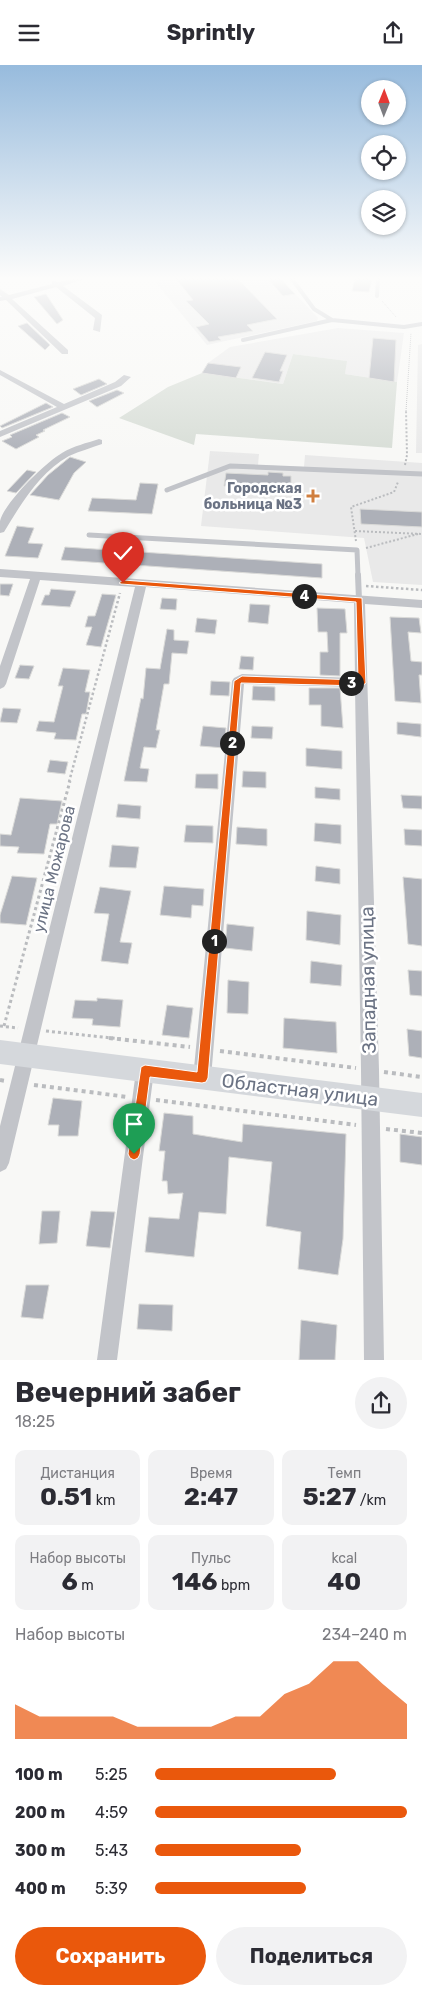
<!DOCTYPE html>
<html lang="ru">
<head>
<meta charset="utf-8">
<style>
	:root { --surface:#fff; --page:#f2f2f3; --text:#2b2b33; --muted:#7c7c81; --accent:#ea580c }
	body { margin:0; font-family:Rubik,sans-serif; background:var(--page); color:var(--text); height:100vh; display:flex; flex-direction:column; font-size:19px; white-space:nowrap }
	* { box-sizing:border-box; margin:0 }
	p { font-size:16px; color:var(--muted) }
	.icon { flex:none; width:28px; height:28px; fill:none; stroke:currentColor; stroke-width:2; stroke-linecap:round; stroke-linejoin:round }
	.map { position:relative; height:1295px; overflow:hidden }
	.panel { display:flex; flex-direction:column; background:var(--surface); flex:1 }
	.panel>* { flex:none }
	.needle { width:32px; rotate:1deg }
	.controls { position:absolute; left:361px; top:15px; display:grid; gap:10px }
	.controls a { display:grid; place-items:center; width:45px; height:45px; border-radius:50%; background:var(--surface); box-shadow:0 1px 4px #0004; font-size:25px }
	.pin { position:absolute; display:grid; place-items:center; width:42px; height:42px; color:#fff; margin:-51px -21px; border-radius:50% 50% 50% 0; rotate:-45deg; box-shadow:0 0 5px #0007 }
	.pin .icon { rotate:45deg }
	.km { position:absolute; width:25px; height:25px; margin:-12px; border-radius:50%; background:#222; color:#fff; font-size:14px; line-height:25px; text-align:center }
	.round { display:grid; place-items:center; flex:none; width:52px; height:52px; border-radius:26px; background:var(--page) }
	.head { display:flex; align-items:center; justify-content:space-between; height:85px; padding:0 15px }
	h1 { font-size:28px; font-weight:700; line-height:38px }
	.figures { display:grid; grid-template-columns:repeat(3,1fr); gap:8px; height:85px; padding:5px 15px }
	.figures div { display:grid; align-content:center; border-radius:10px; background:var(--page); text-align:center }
	.figures b { font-size:25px; font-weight:700 }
	.figures small { font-size:14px; font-weight:400 }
	.figures p { font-size:14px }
	.chart { height:140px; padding:10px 15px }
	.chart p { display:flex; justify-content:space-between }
	.chart svg { width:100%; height:90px; margin-top:5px; fill:var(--accent); opacity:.7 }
	.button { display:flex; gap:10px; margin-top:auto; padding:10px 15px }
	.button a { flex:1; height:58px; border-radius:30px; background:var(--accent); color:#fff; font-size:20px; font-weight:700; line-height:58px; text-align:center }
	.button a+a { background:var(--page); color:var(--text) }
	ul { padding:0 15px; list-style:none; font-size:16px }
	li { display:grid; grid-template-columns:80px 60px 1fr; align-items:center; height:38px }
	li i { height:12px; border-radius:6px; background:var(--accent) }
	header { display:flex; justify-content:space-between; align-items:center; height:65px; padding:0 15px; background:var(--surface); font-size:22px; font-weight:700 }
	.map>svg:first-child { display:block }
</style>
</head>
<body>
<header><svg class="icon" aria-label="menu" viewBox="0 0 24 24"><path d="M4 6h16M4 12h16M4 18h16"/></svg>Sprintly<svg class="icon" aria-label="share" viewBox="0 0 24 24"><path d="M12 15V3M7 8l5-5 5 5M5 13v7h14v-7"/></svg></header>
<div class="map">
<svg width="422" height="1295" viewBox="0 0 422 1295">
	<rect width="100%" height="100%" fill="#f8f8f6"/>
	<!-- built -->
	<path fill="#e9e9e9" d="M161,214H281L318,253L317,256L207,280L156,218Z
		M338,263L404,268L397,317L345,309L346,296L293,289L283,319L202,308L208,298L230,282Z
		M422,279V388H416L418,280Z
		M210,386L259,389L258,400L304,402L305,390L422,398V520L373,517L364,473L201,461Z"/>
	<!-- green -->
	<path fill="#d7ddd6" d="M293,289L347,296L345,309L397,317L392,383L196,369L194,380L119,353L168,322L202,308L283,319Z"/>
	<!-- building -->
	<path fill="#adb0b8" stroke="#dadad8" d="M176,214H238L277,254L247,260L253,266L218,272L221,275L209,277L196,262L209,259L186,236L193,235Z
		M268,214H281L295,229L283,231Z
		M355,214H372L369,227L352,226Z
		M46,229L63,255L57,259L34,232Z
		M27,258L50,280L45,285L18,261Z
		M373,273L396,275L394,317L369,313Z
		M265,287L287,290L280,306H283L279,317L252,313Z
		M208,298L241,302L236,313L202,308Z
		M99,314L107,319L81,330L73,324Z
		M117,325L124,328L97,342L89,336Z
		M46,338L53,342L2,363L0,361Z
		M62,348L70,352L43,365L45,366L36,370L39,372L16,384L2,376L12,372L10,370Z
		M70,392L86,397L74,408L59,435L30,430L48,410Z
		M27,405L36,407L16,428L7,426Z
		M268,407L283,408V411H291V424L224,421L226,408L268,410Z
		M140,418L158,419L152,449L88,446L92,433L136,435Z
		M360,444L422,447V462L361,459Z
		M17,461L34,463L28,478L43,479L38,493L5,491Z
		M65,482L322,499V513L61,495Z
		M0,519H13L9,531L0,530Z
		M51,524L76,526L70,542L41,540L45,530H49Z
		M102,529L116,530L101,582L86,580L92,562H85L88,551H95Z
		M162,533L177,534L176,545L160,544Z
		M250,539L270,540L268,559L248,557Z
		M317,543L345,544L347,568H340V611L320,610V587H328L327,567H318Z
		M390,552L419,553L421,568L408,567L411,596L422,597V610H419L421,638L395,636Z
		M197,553L217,555L215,569L195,567Z
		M167,564L174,565V575L189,576L187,589L172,588L169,619H164L156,665H160L156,683L144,682L140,703L149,704L147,717L124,716L141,633L143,634L146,603L160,604Z
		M241,591L254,592L253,605L239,604Z
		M20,600L34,601L29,614L15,613Z
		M63,603L90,605L85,627H90L86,649H82L76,675L54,674L56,668L36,666L39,656L54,657L63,621H58Z
		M211,616L230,617L229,631L210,630Z
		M253,621L275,622V636L252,635Z
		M309,623H340L343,663L321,661V640H309Z
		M3,643L21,644L17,658L0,657Z
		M397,657L421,659V672L397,669Z
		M203,661L226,663L224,683L200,681Z
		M252,661L273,662L272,674L251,673Z
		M306,683L342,686V704L306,701Z
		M50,695L68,697L65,709L47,707Z
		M243,706L266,707V723L242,722Z
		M196,709H218V724L195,723Z
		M315,722L340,724V735L315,733Z
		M401,730L422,731V744L403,743Z
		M20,733L62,736L57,759H50L44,789L17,788L19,782L0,781V769L11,770Z
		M118,739L141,741L140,754L116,752Z
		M315,758L341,760V779L314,776Z
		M186,760L213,761V778L184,777Z
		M237,762L267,764V781L236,779Z
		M404,764L422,765V781L405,780Z
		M112,780L139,782L136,803L109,802Z
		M316,801L340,804V819L315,816Z
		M12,811L37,813L26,860L0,858V850Z
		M403,812L422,814V881L408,879Z
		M164,821L204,824L203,841L192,840L191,853L160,850Z
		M100,822L131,826L120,877L132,878L128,899L101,896L109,849L94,848Z
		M307,846L341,850L340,880L306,875Z
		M227,859L254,862L252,886L225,883Z
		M311,896L342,900L341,921L310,918Z
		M408,905L422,906V931L410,930Z
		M228,915L249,917L248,949L227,948Z
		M97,933L123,935L120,962L92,960L93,954L72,953L75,935L97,936Z
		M167,940L193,943L189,973L162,970Z
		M284,953L336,957L337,988L283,983Z
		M407,964L422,966V993L409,991Z
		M53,1033L82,1036L78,1071H58L59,1060H48Z
		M164,1048L193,1051V1069L242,1077L243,1059L346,1069L343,1174L338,1210L298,1204L301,1167L266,1161L272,1097L229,1092L226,1149L199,1147L194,1192L145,1187L149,1152L179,1154L183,1128L168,1129L167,1116H162L165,1086H159Z
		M400,1069L422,1072V1100L400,1097Z
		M42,1146H60L57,1178L39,1179Z
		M91,1146L115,1147L110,1183L86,1181Z
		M26,1220H49L43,1254L21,1252Z
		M139,1239L173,1240L172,1266L137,1264Z
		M301,1255L337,1260L335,1295H299Z"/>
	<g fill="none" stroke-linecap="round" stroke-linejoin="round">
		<!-- path-far4 -->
		<path stroke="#babcbf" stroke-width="1" stroke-dasharray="1 1" stroke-linecap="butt" d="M382,236L396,252
			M406,346L411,268"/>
		<!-- path-far3 -->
		<path stroke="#babcbf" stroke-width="2" stroke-dasharray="2 2" stroke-linecap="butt" d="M405,400L407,390L406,345
			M355,466L422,469
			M356,476L351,442L394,427L398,417
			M366,483L418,469"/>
		<!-- path-far2 -->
		<path stroke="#babcbf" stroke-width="2.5" stroke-dasharray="2.5 2.5" stroke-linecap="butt" d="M366,521L422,525
			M69,717L120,528"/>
		<!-- path-far1 -->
		<path stroke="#babcbf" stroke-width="3" stroke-dasharray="3 3" stroke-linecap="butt" d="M0,961L18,963
			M4,961L70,716
			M46,966L121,974"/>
		<!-- path -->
		<path stroke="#babcbf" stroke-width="4" stroke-dasharray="4 4" stroke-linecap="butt" d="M109,973L190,982
			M220,986L356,1003
			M384,1007L422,1012
			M0,1015L6,1016
			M34,1020L128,1032
			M156,1035L356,1060
			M386,1064L422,1068"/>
		<!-- service-far2 -->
		<path stroke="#c2c4c9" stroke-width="4" d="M292,214L314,244L332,255L404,262L422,259
			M377,231L378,214
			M243,275L332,255"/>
		<!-- service-far1 -->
		<path stroke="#c2c4c9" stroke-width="5" d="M167,425L230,401L422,409
			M89,470L357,485L358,511"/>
		<!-- service -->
		<path stroke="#c2c4c9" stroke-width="6" d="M358,510L359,535"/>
		<!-- minor -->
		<path fill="#c2c4c9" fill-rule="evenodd" d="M74,214H84L63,221L102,250L100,267L93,265L95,253L56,222L12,234L68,285V289H62L6,235L0,236V232H2L0,230V224L9,230L52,219V216L59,217Z
			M0,305L64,339L115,317L124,310L131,312L121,321L0,372V366L57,342L0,310Z
			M99,374L102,375V379C91,383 80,386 69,391C39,408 21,439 4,467L0,468C0,465 0,460 0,456C4,438 46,397 62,388C73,381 87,378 99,374Z
			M0,504L422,535V543L365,539L379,1005L384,1295H364L361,1005L355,622L244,619L211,1013L208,1019L202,1022L196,1019L193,1013L232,616L234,613L242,609L355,613L354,538L146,522L9,1098L6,1104L0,1107V1061L135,522L40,515L6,619L4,622L0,624V601L30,514L0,512Z
			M145,997L151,1000L154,1006L117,1295H97L136,1006L139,1000Z"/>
		<!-- secondary -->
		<path fill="#d5d8dc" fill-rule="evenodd" d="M0,975L422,1028V1052L0,999Z"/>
	</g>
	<!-- sky -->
	<linearGradient id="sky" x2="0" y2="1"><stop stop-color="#97bbdd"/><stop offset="0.54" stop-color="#fcfcfb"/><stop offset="1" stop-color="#fcfcfb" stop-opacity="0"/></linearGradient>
	<rect width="422" height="395" fill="url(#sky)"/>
	<!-- route -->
	<path fill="#ea580c" stroke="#fff" d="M123,515L362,533L366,618L362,621L241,618L208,1013L206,1017L202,1018L150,1012L140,1089L138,1093L134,1095L130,1093L128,1089L141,1002L145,1000L197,1007L234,616L242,611L358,615L356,537L121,519L119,518Z"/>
	<!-- markers -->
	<path fill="#d07f3f" stroke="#fff" stroke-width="2" d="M310.5 423.5h5v5h5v5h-5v5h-5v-5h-5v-5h5z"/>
	<g text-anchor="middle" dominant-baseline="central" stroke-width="5" stroke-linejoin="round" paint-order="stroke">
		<!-- far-poi labels -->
		<g font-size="14" font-weight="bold" fill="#6b7384" stroke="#fff" text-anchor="end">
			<text x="302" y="423">Городская<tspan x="302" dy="16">больница №3</tspan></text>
		</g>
		<!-- street labels -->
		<g font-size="16" fill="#6b7384" stroke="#fff">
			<text transform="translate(54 804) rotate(-76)">улица Можарова</text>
		</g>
		<!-- near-street labels -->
		<g font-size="19" fill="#6b7384" stroke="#fff">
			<text transform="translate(368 915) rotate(-91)">Западная улица</text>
			<text transform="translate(300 1025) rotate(7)">Областная улица</text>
		</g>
	</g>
</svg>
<div class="controls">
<a><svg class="needle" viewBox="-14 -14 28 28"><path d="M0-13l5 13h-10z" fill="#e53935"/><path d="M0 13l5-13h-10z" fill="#7c7c81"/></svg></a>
<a><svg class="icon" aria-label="locate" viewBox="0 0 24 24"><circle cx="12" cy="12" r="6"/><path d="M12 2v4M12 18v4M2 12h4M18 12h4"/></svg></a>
<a><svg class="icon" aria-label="layers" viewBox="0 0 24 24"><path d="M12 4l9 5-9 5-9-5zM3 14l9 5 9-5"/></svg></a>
</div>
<div class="pin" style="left:134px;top:1089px;background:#1e9e55"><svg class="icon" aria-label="arrive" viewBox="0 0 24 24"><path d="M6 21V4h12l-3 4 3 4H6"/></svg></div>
<div class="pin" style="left:123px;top:518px;background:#d93025"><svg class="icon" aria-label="check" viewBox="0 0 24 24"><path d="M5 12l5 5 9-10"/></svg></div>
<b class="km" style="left:214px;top:876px">1</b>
<b class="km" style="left:232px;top:678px">2</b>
<b class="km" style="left:351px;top:618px">3</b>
<b class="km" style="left:304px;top:531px">4</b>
</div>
<section class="panel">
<div class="head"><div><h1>Вечерний забег</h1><p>18:25</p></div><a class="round"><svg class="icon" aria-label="share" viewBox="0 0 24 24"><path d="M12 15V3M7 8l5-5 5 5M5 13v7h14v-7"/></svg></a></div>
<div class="figures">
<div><p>Дистанция</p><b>0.51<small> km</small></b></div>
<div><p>Время</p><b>2:47</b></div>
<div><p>Темп</p><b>5:27<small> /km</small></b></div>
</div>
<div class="figures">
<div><p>Набор высоты</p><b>6<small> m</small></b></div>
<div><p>Пульс</p><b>146<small> bpm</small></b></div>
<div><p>kcal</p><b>40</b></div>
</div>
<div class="chart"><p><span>Набор высоты</span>234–240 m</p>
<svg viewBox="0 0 160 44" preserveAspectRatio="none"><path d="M0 44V27L10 33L20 33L30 33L40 33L50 38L60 38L70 38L80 38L90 33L100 33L110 22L120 17L130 6L140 6L150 17L160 27V44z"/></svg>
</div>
<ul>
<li><b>100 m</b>5:25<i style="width:72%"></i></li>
<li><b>200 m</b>4:59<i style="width:100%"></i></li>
<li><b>300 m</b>5:43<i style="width:58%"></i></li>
<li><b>400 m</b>5:39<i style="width:60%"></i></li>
</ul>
<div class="button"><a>Сохранить</a><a>Поделиться</a></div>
</section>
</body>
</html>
